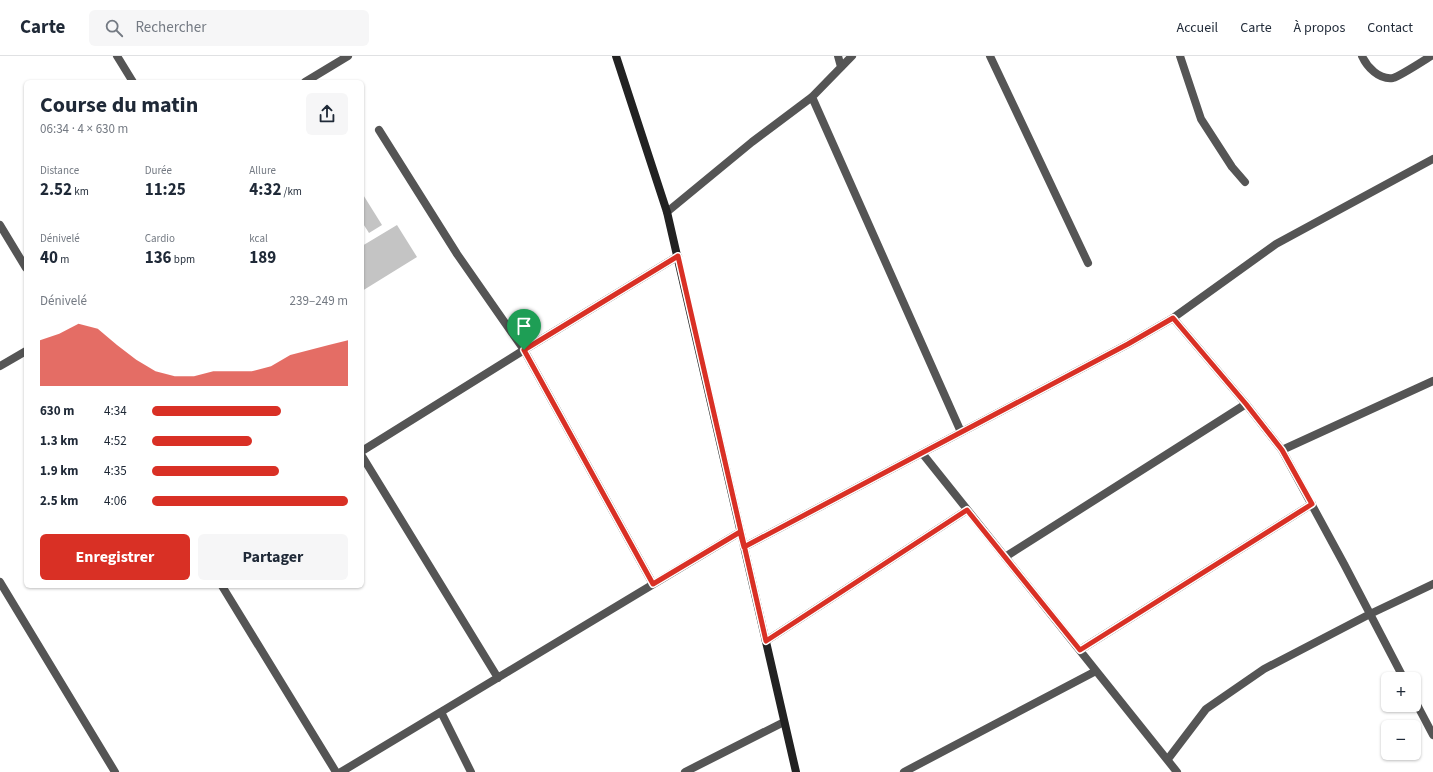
<!DOCTYPE html>
<html lang="fr">
<head>
<meta charset="utf-8">
<style>
	:root { --surface:#fff; --page:#f6f6f7; --text:#1f2937; --muted:#747a83; --line:#e0e1e3; --accent:#d93025 }
	body { margin:0; font-family:"Source Sans 3",sans-serif; background:var(--page); color:var(--text); height:100vh; display:flex; flex-direction:column; font-size:15px; white-space:nowrap }
	* { box-sizing:border-box; margin:0 }
	p { font-size:13px; color:var(--muted) }
	.icon { flex:none; width:22px; height:22px; fill:none; stroke:currentColor; stroke-width:2; stroke-linecap:round; stroke-linejoin:round }
	.map { position:relative; flex:1; overflow:hidden }
	.side { position:absolute; left:24px; top:24px; width:340px; height:508px; display:flex; flex-direction:column; background:var(--surface); border-radius:6px; box-shadow:0 1px 3px #0004 }
	.side>* { flex:none }
	.controls { position:absolute; left:1381px; top:616px; display:grid; gap:8px }
	.controls a { display:grid; place-items:center; width:40px; height:40px; border-radius:6px; background:var(--surface); box-shadow:0 1px 3px #0004; font-size:20px }
	.pin { position:absolute; display:grid; place-items:center; width:34px; height:34px; color:#fff; margin:-41px -17px; border-radius:50% 50% 50% 0; rotate:-45deg; box-shadow:0 0 4px #0007 }
	.pin .icon { rotate:45deg }
	.round { display:grid; place-items:center; flex:none; width:42px; height:42px; border-radius:6px; background:var(--page) }
	.headline { display:flex; align-items:center; justify-content:space-between; height:68px; padding:0 16px }
	h1 { font-size:22px; font-weight:700; line-height:30px }
	.metrics { display:grid; grid-template-columns:repeat(3,1fr); gap:6px; height:68px; padding:4px 16px }
	.metrics div { display:grid; align-content:center }
	.metrics b { font-size:17px; font-weight:700 }
	.metrics small { font-size:11px; font-weight:400 }
	.metrics p { font-size:11px }
	.chart { height:112px; padding:8px 16px }
	.chart p { display:flex; justify-content:space-between }
	.chart svg { width:100%; height:72px; margin-top:4px; fill:var(--accent); opacity:.7 }
	.primary-button { display:flex; gap:8px; margin-top:auto; padding:8px 16px }
	.primary-button a { flex:1; height:46px; border-radius:6px; background:var(--accent); color:#fff; font-size:16px; font-weight:700; line-height:46px; text-align:center }
	.primary-button a+a { background:var(--page); color:var(--text) }
	ul { padding:0 16px; list-style:none; font-size:13px }
	li { display:grid; grid-template-columns:64px 48px 1fr; align-items:center; height:30px }
	li i { height:10px; border-radius:5px; background:var(--accent) }
	header { display:flex; align-items:center; gap:24px; box-sizing:border-box; height:56px; padding:0 20px; background:var(--surface); border-bottom:1px solid var(--line) }
	header strong { font-size:19px }
	nav { display:flex; gap:22px; margin-inline-start:auto; font-size:14px }
	.search { width:280px; height:36px; background:var(--page); display:flex; align-items:center; gap:10px; box-sizing:border-box; padding:0 14px; border-radius:6px; color:var(--muted); font-size:15px }
	.map>svg:first-child { display:block }
</style>
</head>
<body>
<header>
<strong>Carte</strong>
<div class="search"><svg class="icon" aria-label="search" viewBox="0 0 24 24"><circle cx="10" cy="10" r="6"/><path d="M15 15l6 6"/></svg>Rechercher</div>
<nav><a>Accueil</a><a>Carte</a><a>À propos</a><a>Contact</a></nav>
</header>
<div class="map">
<svg width="1433" height="716" viewBox="0 0 1433 716">
	<rect width="100%" height="100%" fill="#fff"/>
	<!-- building -->
	<path fill="#c4c4c4" d="M362,137L382,169L369,177L362,166Z
		M397,169L417,201L362,235V190Z"/>
	<g fill="none" stroke-linecap="round" stroke-linejoin="round">
		<!-- lane -->
		<path stroke="#555" stroke-width="8" d="M1180,0L1201,63L1232,111L1245,126
			M379,74L457,198L524,294"/>
		<!-- street -->
		<path stroke="#555" stroke-width="8" d="M117,0L133,26
			M838,0L841,11
			M990,0L1088,207
			M1362,0C1367,11 1379,24 1393,22C1400,20 1423,5 1431,0
			M305,26L348,0
			M812,41L961,376
			M667,156L752,86L812,41L852,0
			M0,169L26,212
			M1173,262L1246,348L1282,394L1344,508L1404,623
			M524,294L653,528
			M0,310L26,295
			M1282,394L1433,325
			M362,395L524,294L678,200
			M922,397L1177,716
			M362,400L498,622
			M744,491L1128,288L1173,262L1276,188L1433,103
			M1005,501L1246,348
			M0,526L115,716
			M222,530L336,716
			M766,585L967,454
			M1080,594L1312,448
			M1414,643L1433,679
			M441,656L471,716
			M1168,703L1206,653L1264,613L1370,558L1433,528
			M341,716L740,476
			M685,716L784,666
			M904,716L1096,615"/>
		<!-- secondary -->
		<path stroke="#222" stroke-width="8" d="M616,0L667,156L796,716"/>
	</g>
	<g fill="none" stroke-linecap="round" stroke-linejoin="round">
		<!-- route casing -->
		<g stroke="#fff" stroke-width="8">
			<path id="route" d="M524,294L653,528L740,476L744,491L1128,288L1173,262L1246,348L1282,394L1312,448L1080,594L967,454L766,585L678,200L524,294"/>
		</g>
		<!-- route -->
		<use href="#route" stroke="#d93025" stroke-width="5"/>
	</g>
</svg>
<div class="controls">
<a>+</a>
<a>−</a>
</div>
<div class="pin" style="left:524px;top:294px;background:#1e9e55"><svg class="icon" aria-label="arrive" viewBox="0 0 24 24"><path d="M6 21V4h12l-3 4 3 4H6"/></svg></div>
<section class="side">
<div class="headline"><div><h1>Course du matin</h1><p>06:34 · 4 × 630 m</p></div><a class="round"><svg class="icon" aria-label="share" viewBox="0 0 24 24"><path d="M12 15V3M7 8l5-5 5 5M5 13v7h14v-7"/></svg></a></div>
<div class="metrics">
<div><p>Distance</p><b>2.52<small> km</small></b></div>
<div><p>Durée</p><b>11:25</b></div>
<div><p>Allure</p><b>4:32<small> /km</small></b></div>
</div>
<div class="metrics">
<div><p>Dénivelé</p><b>40<small> m</small></b></div>
<div><p>Cardio</p><b>136<small> bpm</small></b></div>
<div><p>kcal</p><b>189</b></div>
</div>
<div class="chart"><p><span>Dénivelé</span>239–249 m</p>
<svg viewBox="0 0 160 44" preserveAspectRatio="none"><path d="M0 44V16L10 12L20 6L30 9L40 19L50 28L60 35L70 38L80 38L90 35L100 35L110 35L120 32L130 25L140 22L150 19L160 16V44z"/></svg>
</div>
<ul>
<li><b>630 m</b>4:34<i style="width:66%"></i></li>
<li><b>1.3 km</b>4:52<i style="width:51%"></i></li>
<li><b>1.9 km</b>4:35<i style="width:65%"></i></li>
<li><b>2.5 km</b>4:06<i style="width:100%"></i></li>
</ul>
<div class="primary-button"><a>Enregistrer</a><a>Partager</a></div>
</section>
</div>
</body>
</html>
